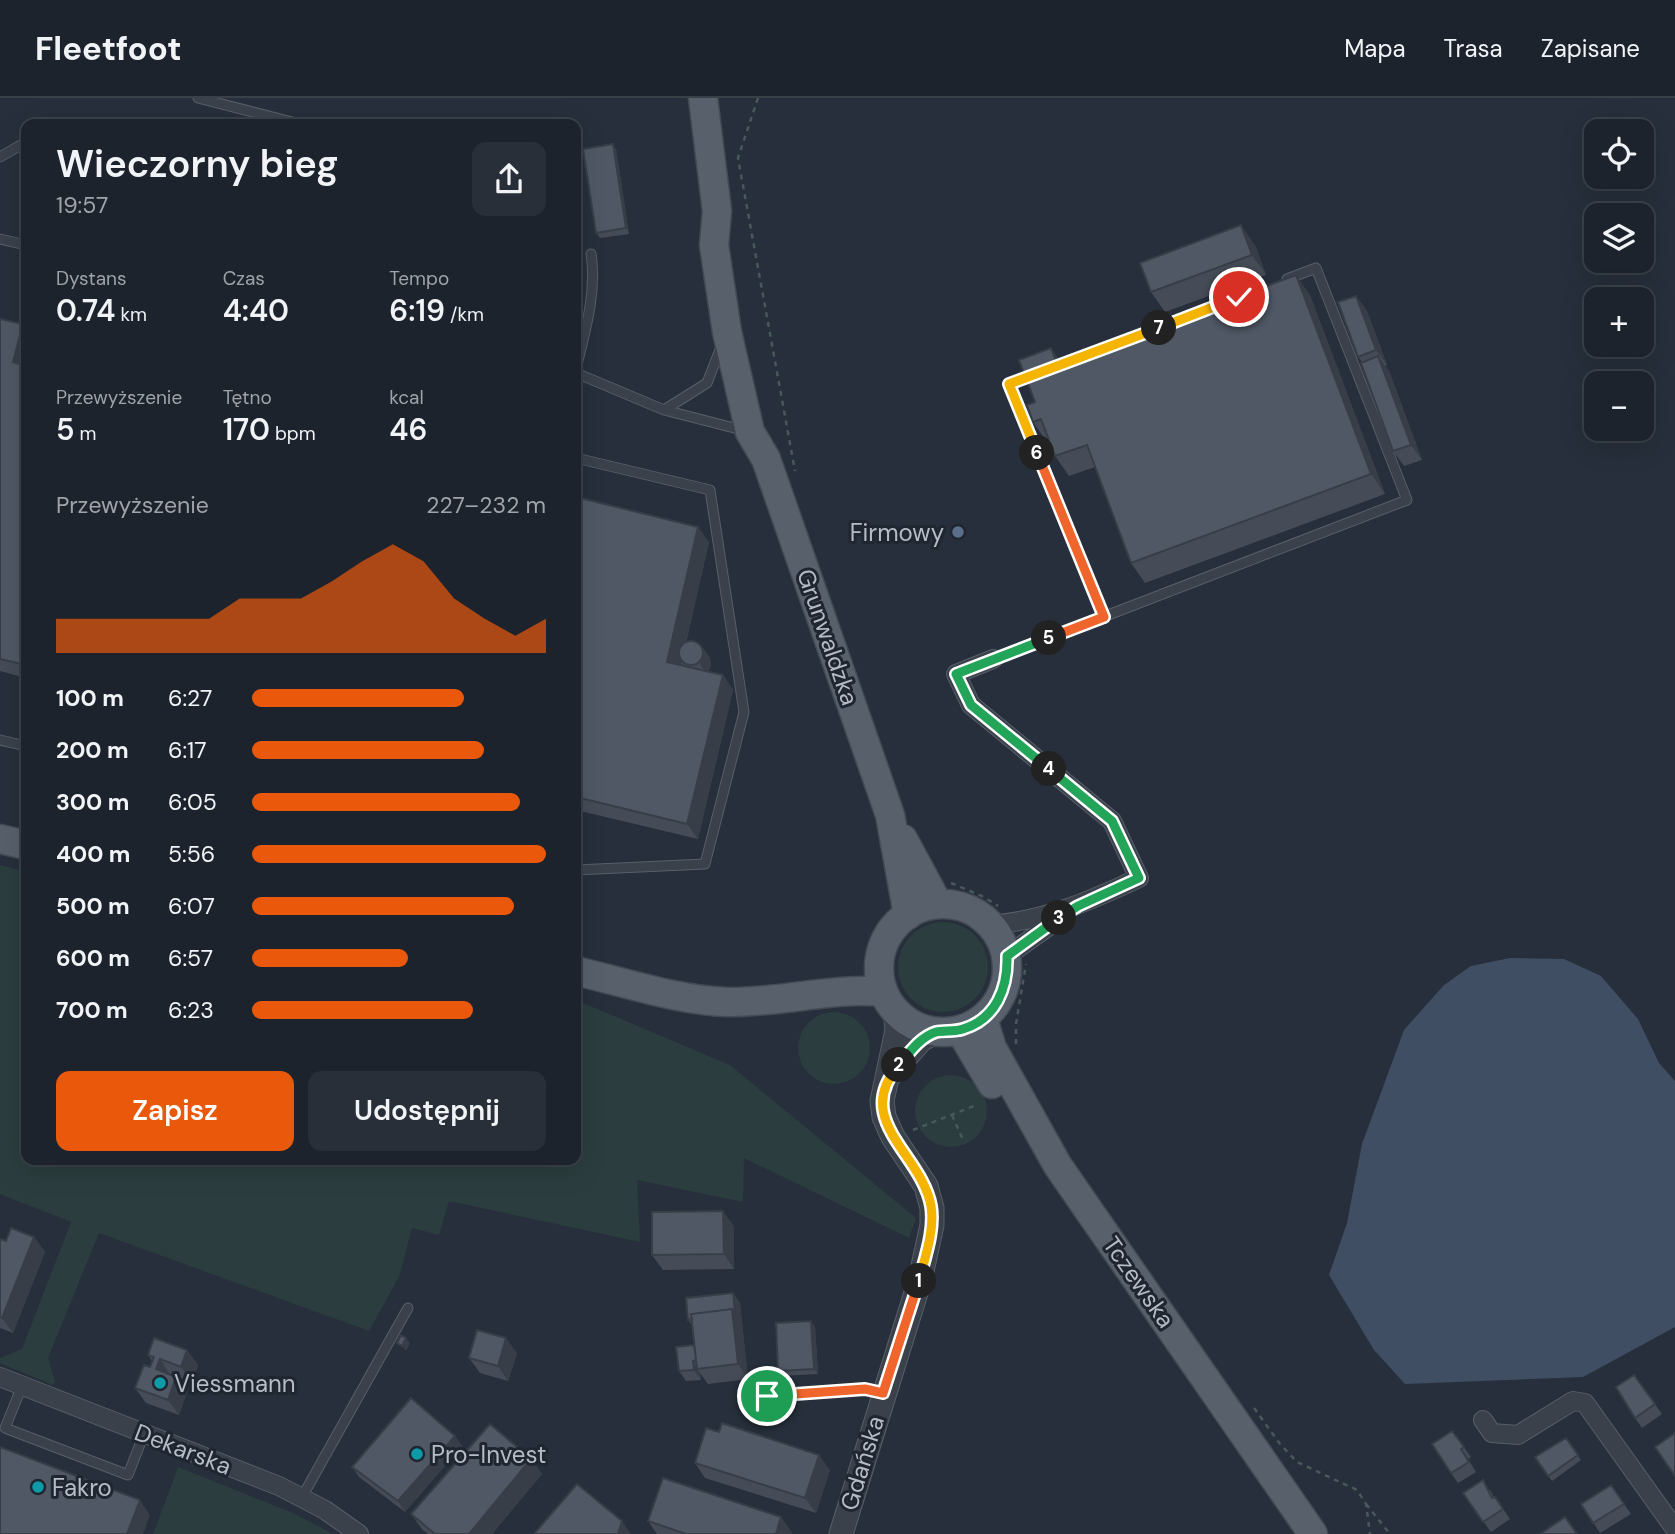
<!DOCTYPE html>
<html lang="pl">
<head>
<meta charset="utf-8">
<style>
	:root { --surface:#1c232c; --page:#292f38; --text:#f1f3f6; --muted:#a0a4a9; --line:#3a4048; --accent:#ea580c }
	body { margin:0; font-family:"DM Sans",sans-serif; background:var(--page); color:var(--text); height:100vh; display:flex; flex-direction:column; font-size:26px; white-space:nowrap }
	* { box-sizing:border-box; margin:0 }
	p { font-size:23px; color:var(--muted) }
	.icon { flex:none; width:38px; height:38px; fill:none; stroke:currentColor; stroke-width:2; stroke-linecap:round; stroke-linejoin:round }
	.map { position:relative; flex:1; overflow:hidden }
	.panel { position:absolute; left:21px; top:21px; width:560px; height:1046px; display:flex; flex-direction:column; background:var(--surface); border-radius:14px; box-shadow:0 7px 28px #0002,0 0 0 2px var(--line) }
	.panel>* { flex:none }
	.tools { position:absolute; left:1584px; top:21px; display:grid; gap:14px }
	.tools a { display:grid; place-items:center; width:70px; height:70px; border-radius:14px; background:var(--surface); box-shadow:0 7px 28px #0002,0 0 0 2px var(--line); font-size:35px }
	.pin { position:absolute; display:grid; place-items:center; width:60px; height:60px; color:#fff; margin:-30px; border:4px solid #fff; border-radius:50%; box-shadow:0 2px 7px #0007 }
	.km { position:absolute; width:35px; height:35px; margin:-18px; border-radius:50%; background:#222; color:#fff; font-size:19px; line-height:35px; text-align:center }
	.round { display:grid; place-items:center; flex:none; width:74px; height:74px; border-radius:14px; background:var(--page) }
	.head { display:flex; align-items:center; justify-content:space-between; height:119px; padding:0 35px }
	h1 { font-size:38px; font-weight:600; line-height:52px }
	.stats { display:grid; grid-template-columns:repeat(3,1fr); gap:10px; height:119px; padding:7px 35px }
	.stats div { display:grid; align-content:center }
	.stats b { font-size:30px; font-weight:600 }
	.stats small { font-size:19px; font-weight:400 }
	.stats p { font-size:19px }
	.chart { height:196px; padding:14px 35px }
	.chart p { display:flex; justify-content:space-between }
	.chart svg { width:100%; height:126px; margin-top:7px; fill:var(--accent); opacity:.7 }
	.button { display:flex; gap:14px; margin-top:auto; padding:14px 35px }
	.button a { flex:1; height:80px; border-radius:14px; background:var(--accent); color:#fff; font-size:28px; font-weight:600; line-height:80px; text-align:center }
	.button a+a { background:var(--page); color:var(--text) }
	ul { padding:0 35px; list-style:none; font-size:23px }
	li { display:grid; grid-template-columns:112px 84px 1fr; align-items:center; height:52px }
	li i { height:18px; border-radius:9px; background:var(--accent) }
	header { display:flex; align-items:center; gap:42px; box-sizing:border-box; height:98px; padding:0 35px; background:var(--surface); border-bottom:2px solid var(--line) }
	header strong { font-size:33px }
	nav { display:flex; gap:38px; margin-inline-start:auto; font-size:24px }
	.map>svg:first-child { display:block }
</style>
</head>
<body>
<header>
<strong>Fleetfoot</strong>
<nav><a>Mapa</a><a>Trasa</a><a>Zapisane</a></nav>
</header>
<div class="map">
<svg width="1675" height="1436" viewBox="0 0 1675 1436">
	<rect width="100%" height="100%" fill="#262f3b"/>
	<!-- green -->
	<path fill="#2b3d3e" d="M0,767L26,774V1062H576V902L730,967L916,1120L909,1140L744,1060L743,1104L637,1082L640,1144L449,1103L439,1137L412,1130L399,1179L369,1233L99,1135L48,1260L55,1283L53,1287L0,1265V1260L22,1251L71,1124L0,1096Z
		M898 869a45 45 0 1 1 90 0a45 45 0 1 1-90 0Z
		M798 950a36 36 0 1 1 72 0a36 36 0 1 1-72 0Z
		M915 1013a36 36 0 1 1 72 0a36 36 0 1 1-72 0Z
		M178,1369L293,1415L333,1436H153Z"/>
	<!-- water -->
	<path fill="#404e64" d="M1510,860L1564,861L1601,878L1638,921L1659,965L1675,983V1229L1583,1279L1405,1286L1374,1252L1329,1177L1347,1125L1362,1046L1404,932L1444,887L1471,868Z"/>
	<g fill="none" stroke-linecap="round" stroke-linejoin="round">
		<!-- service casing -->
		<g stroke="#585f69" stroke-width="11">
			<path id="service" d="M198,0L300,26
				M0,59L26,44
				M0,141L26,147
				M576,271C585,234 597,194 591,156
				M576,275L664,312L746,333
				M664,312L707,285L721,249
				M576,360L710,392L744,614L705,766L576,772
				M1103,519L1407,402L1316,170L1287,181
				M993,561L1103,519L1009,286L1035,276
				M0,642L26,648
				M22,1288L5,1330L128,1377L144,1336
				M767,1298L865,1291L883,1295
				M302,1399L408,1210"/>
		</g>
		<!-- minor casing -->
		<g stroke="#585f69" stroke-width="20">
			<path id="minor" d="M991,827C1046,822 1090,803 1139,780L1112,723L971,607L956,576L993,561
				M1007,858L1063,818
				M0,1279L279,1388L325,1412L359,1436
				M1483,1322L1492,1335L1518,1337L1573,1303L1585,1305L1675,1431"/>
		</g>
		<!-- tertiary casing -->
		<g stroke="#585f69" stroke-width="25">
			<path id="tertiary" d="M889,978L922,941L936,934
				M841,1436L920,1182L932,1127V1110L926,1088L893,1039L884,1019L882,1003L897,932L895,913"/>
		</g>
		<!-- primary casing -->
		<g stroke="#434a54" stroke-width="31">
			<path id="primary" d="M703,0L717,113L714,147L727,234L750,334L766,361L890,717L908,817
				M0,741L26,747
				M903,741L938,806
				M879 870a64 64 0 1 1 128 0a64 64 0 1 1-128 0Z
				M576,873C623,884 680,903 728,904C780,905 832,889 883,894
				M983,921L992,950L1058,1068L1313,1436
				M960,932L992,986"/>
		</g>
		<!-- path -->
		<path stroke="#48585b" stroke-width="2.5" stroke-dasharray="5 5" stroke-linecap="butt" d="M758,0L738,60L795,373
			M951,785L982,798L998,808
			M1016,946V926L1026,866
			M952,1017L964,1044
			M913,1032L974,1008
			M1254,1310L1280,1346L1297,1364L1357,1392L1366,1406L1370,1436
			M1366,1406L1390,1436"/>
		<!-- service -->
		<use href="#service" stroke="#3a414b" stroke-width="9"/>
		<!-- minor -->
		<use href="#minor" stroke="#3a414b" stroke-width="18"/>
		<!-- tertiary -->
		<use href="#tertiary" stroke="#3a414b" stroke-width="23"/>
		<!-- primary -->
		<use href="#primary" stroke="#58606b" stroke-width="28"/>
	</g>
	<!-- wall -->
	<path fill="#454c57" d="M616,51L629,136L600,140L596,135Z
		M1255,147L1266,177L1165,214L1151,194Z
		M1310,197L1385,396L1145,485L1131,465L1095,369L1069,378L1055,358L1049,343L1047,344L1033,324L1035,304L1062,265Z
		M1356,198L1367,213L1387,267L1385,268L1389,273L1422,362L1404,368L1393,353L1362,264L1358,259Z
		M0,221L23,226L26,231V580L0,573Z
		M576,399L709,444L686,545L703,550L710,560L711,568L708,573L723,577L733,592L698,741L576,712Z
		M734,1128V1171L663,1172L652,1157Z
		M34,1139L45,1154L13,1235L0,1230V1141L6,1143Z
		M733,1195L740,1205L748,1281L708,1286L700,1275L701,1282L686,1283L679,1273L694,1247L692,1227L688,1222Z
		M811,1223L815,1229L818,1276L782,1278L778,1273Z
		M187,1252L198,1267L192,1284L177,1279L187,1294L179,1317L146,1305L135,1290L150,1269L152,1263L148,1257Z
		M517,1255L508,1283L480,1275L469,1260Z
		M1634,1277L1662,1316L1642,1330L1635,1320Z
		M1452,1333L1471,1359L1468,1361L1476,1374L1458,1385L1451,1375Z
		M455,1338L462,1348L405,1414L359,1379L352,1369Z
		M1566,1340L1581,1362L1552,1383L1535,1359Z
		M531,1361L542,1376L492,1436H428L422,1431L411,1416Z
		M695,1365L830,1372L816,1415L705,1380Z
		M1611,1387L1631,1416L1600,1435L1581,1406Z
		M1490,1392L1494,1399H1495L1510,1421L1491,1434L1463,1395Z
		M648,1423L792,1434L791,1436H657Z"/>
	<!-- shaded-wall -->
	<path fill="#383e47" d="M613,46L616,51L629,136L626,130Z
		M1241,127L1255,147L1266,177L1252,157Z
		M1296,177L1310,197L1385,396L1371,376Z
		M1356,198L1367,213L1387,267L1376,252Z
		M23,226L26,231V268L13,264Z
		M1051,250L1065,270L1057,266Z
		M1378,258L1389,273L1422,362L1411,347Z
		M698,429L709,444L678,579L667,564Z
		M703,550L710,560L711,568L707,576L700,566Z
		M723,577L733,592L698,741L687,726Z
		M723,1113L734,1128V1171L724,1156Z
		M34,1139L45,1154L13,1235L2,1220Z
		M733,1195L740,1205L748,1281L738,1266L732,1211Z
		M811,1223L815,1229L818,1276L814,1271Z
		M406,1240L410,1245L406,1253L402,1248Z
		M506,1240L517,1255L508,1283L498,1268Z
		M187,1252L198,1267L192,1284L181,1269Z
		M160,1261L170,1277L156,1271Z
		M693,1263L698,1271H697L700,1275L701,1282L694,1272Z
		M176,1279L187,1294L179,1317L168,1302Z
		M455,1338L462,1348L405,1414L398,1403Z
		M819,1357L830,1372L816,1415L805,1400Z
		M531,1361L542,1376L492,1436H469Z
		M140,1402L150,1417L143,1436H127Z
		M781,1419L792,1434L791,1436H776Z
		M622,1423L631,1436H618Z"/>
	<!-- building -->
	<path fill="#505865" stroke="#383e47" stroke-width="2" d="M613,46L626,130L596,135L583,51Z
		M1241,127L1252,157L1151,194L1140,165Z
		M1296,177L1371,376L1131,465L1087,347L1055,358L1041,321L1033,324L1027,307L1035,304L1019,262L1051,250L1057,266Z
		M1356,198L1376,252L1358,259L1338,204Z
		M0,221L23,226L13,264L26,268V567L0,561Z
		M1378,258L1411,347L1393,353L1361,265Z
		M576,399L698,429L667,564L723,577L687,726L576,699Z
		M679 555a12 12 0 1 1 24 0a12 12 0 1 1-24 0Z
		M723,1113L724,1156L652,1157V1114Z
		M11,1130L34,1139L2,1220L0,1219V1141L6,1143Z
		M733,1195L735,1216L732,1211L691,1216L692,1221L688,1222L686,1200Z
		M732,1211L738,1266L697,1271L691,1216Z
		M811,1223L814,1271L778,1273L776,1225Z
		M477,1232L506,1240L498,1268L469,1260Z
		M401,1237L406,1240L402,1248L397,1245Z
		M154,1240L187,1252L181,1269L160,1261L156,1271L176,1279L168,1302L135,1290L144,1267L150,1269L154,1259L148,1257Z
		M694,1247L696,1262L693,1263L694,1272L679,1273L676,1249Z
		M1634,1277L1655,1306L1635,1320L1616,1289Z
		M411,1300L455,1338L398,1403L352,1369Z
		M722,1325L819,1357L805,1400L695,1365L706,1330L719,1334Z
		M490,1326L531,1361L469,1436H435L411,1416Z
		M1452,1333L1464,1349L1461,1351L1469,1364L1451,1375L1432,1346Z
		M1675,1335V1378L1655,1349Z
		M1566,1340L1578,1357L1548,1378L1535,1359Z
		M0,1349L140,1402L127,1436H0Z
		M663,1380L781,1419L776,1436H686L648,1423Z
		M1483,1382L1492,1400L1495,1399L1503,1411L1483,1424L1463,1395Z
		M577,1386L622,1423L618,1436H534Z
		M1611,1387L1624,1406L1593,1425L1581,1406Z
		M1565,1419L1577,1436H1540Z"/>
	<g fill="none" stroke-linecap="round" stroke-linejoin="round">
		<!-- split-1 casing -->
		<g stroke="#fff" stroke-width="14">
			<path id="split-1" d="M767,1298L865,1291L883,1295L919,1183"/>
		</g>
		<!-- split-2 casing -->
		<g stroke="#fff" stroke-width="14">
			<path id="split-2" d="M899,967C851,1022 922,1056 931,1108C935,1132 925,1159 919,1183"/>
		</g>
		<!-- split-3 casing -->
		<g stroke="#fff" stroke-width="14">
			<path id="split-3" d="M899,967C909,955 920,939 936,934C944,932 954,934 963,931C996,921 1008,890 1007,858L1059,820"/>
		</g>
		<!-- split-4 casing -->
		<g stroke="#fff" stroke-width="14">
			<path id="split-4" d="M1049,671L1112,723L1139,780L1078,808L1059,820"/>
		</g>
		<!-- split-5 casing -->
		<g stroke="#fff" stroke-width="14">
			<path id="split-5" d="M1049,671L971,607L956,576L1049,540"/>
		</g>
		<!-- split-6 casing -->
		<g stroke="#fff" stroke-width="14">
			<path id="split-6" d="M1037,355L1104,519L1049,540"/>
		</g>
		<!-- split-7 casing -->
		<g stroke="#fff" stroke-width="14">
			<path id="split-7" d="M1037,355L1009,286L1159,230"/>
		</g>
		<!-- split-8 casing -->
		<g stroke="#fff" stroke-width="14">
			<path id="split-8" d="M1159,230L1239,199"/>
		</g>
		<!-- split-1 -->
		<use href="#split-1" stroke="#f0652b" stroke-width="9"/>
		<!-- split-2 -->
		<use href="#split-2" stroke="#f5b400" stroke-width="9"/>
		<!-- split-3 -->
		<use href="#split-3" stroke="#22a559" stroke-width="9"/>
		<!-- split-4 -->
		<use href="#split-4" stroke="#22a559" stroke-width="9"/>
		<!-- split-5 -->
		<use href="#split-5" stroke="#22a559" stroke-width="9"/>
		<!-- split-6 -->
		<use href="#split-6" stroke="#f0652b" stroke-width="9"/>
		<!-- split-7 -->
		<use href="#split-7" stroke="#f5b400" stroke-width="9"/>
		<!-- split-8 -->
		<use href="#split-8" stroke="#f5b400" stroke-width="9"/>
	</g>
	<!-- markers -->
	<circle fill="#5c6f8a" stroke="#1f2630" stroke-width="2.5" cx="958" cy="434" r="7"/>
	<g fill="#0f9aa8" stroke="#1f2630" stroke-width="2.5">
		<circle cx="160" cy="1285" r="7"/>
		<circle cx="417" cy="1356" r="7"/>
		<circle cx="38" cy="1389" r="7"/>
	</g>
	<g text-anchor="middle" dominant-baseline="central" stroke-width="6" stroke-linejoin="round" paint-order="stroke">
		<!-- poi labels -->
		<g font-size="24" fill="#b6bcc6" stroke="#1f2630" text-anchor="start">
			<text x="944" y="434" text-anchor="end">Firmowy</text>
			<text x="174" y="1285">Viessmann</text>
			<text x="431" y="1356">Pro-Invest</text>
			<text x="52" y="1389">Fakro</text>
		</g>
		<!-- street labels -->
		<g font-size="24" fill="#b6bcc6" stroke="#1f2630">
			<text transform="translate(828 539) rotate(71)">Grunwaldzka</text>
			<text transform="translate(1139 1184) rotate(55)">Tczewska</text>
			<text transform="translate(183 1351) rotate(21)">Dekarska</text>
			<text transform="translate(862 1365) rotate(-73)">Gdańska</text>
		</g>
	</g>
</svg>
<div class="tools">
<a><svg class="icon" aria-label="locate" viewBox="0 0 24 24"><circle cx="12" cy="12" r="6"/><path d="M12 2v4M12 18v4M2 12h4M18 12h4"/></svg></a>
<a><svg class="icon" aria-label="layers" viewBox="0 0 24 24"><path d="M12 4l9 5-9 5-9-5zM3 14l9 5 9-5"/></svg></a>
<a>+</a>
<a>−</a>
</div>
<div class="pin" style="left:767px;top:1298px;background:#1e9e55"><svg class="icon" aria-label="arrive" viewBox="0 0 24 24"><path d="M6 21V4h12l-3 4 3 4H6"/></svg></div>
<div class="pin" style="left:1239px;top:199px;background:#d93025"><svg class="icon" aria-label="check" viewBox="0 0 24 24"><path d="M5 12l5 5 9-10"/></svg></div>
<b class="km" style="left:919px;top:1183px">1</b>
<b class="km" style="left:899px;top:967px">2</b>
<b class="km" style="left:1059px;top:820px">3</b>
<b class="km" style="left:1049px;top:671px">4</b>
<b class="km" style="left:1049px;top:540px">5</b>
<b class="km" style="left:1037px;top:355px">6</b>
<b class="km" style="left:1159px;top:230px">7</b>
<section class="panel">
<div class="head"><div><h1>Wieczorny bieg</h1><p>19:57</p></div><a class="round"><svg class="icon" aria-label="share" viewBox="0 0 24 24"><path d="M12 15V3M7 8l5-5 5 5M5 13v7h14v-7"/></svg></a></div>
<div class="stats">
<div><p>Dystans</p><b>0.74<small> km</small></b></div>
<div><p>Czas</p><b>4:40</b></div>
<div><p>Tempo</p><b>6:19<small> /km</small></b></div>
</div>
<div class="stats">
<div><p>Przewyższenie</p><b>5<small> m</small></b></div>
<div><p>Tętno</p><b>170<small> bpm</small></b></div>
<div><p>kcal</p><b>46</b></div>
</div>
<div class="chart"><p><span>Przewyższenie</span>227–232 m</p>
<svg viewBox="0 0 160 44" preserveAspectRatio="none"><path d="M0 44V32L10 32L20 32L30 32L40 32L50 32L60 25L70 25L80 25L90 19L100 12L110 6L120 12L130 25L140 32L150 38L160 32V44z"/></svg>
</div>
<ul>
<li><b>100 m</b>6:27<i style="width:72%"></i></li>
<li><b>200 m</b>6:17<i style="width:79%"></i></li>
<li><b>300 m</b>6:05<i style="width:91%"></i></li>
<li><b>400 m</b>5:56<i style="width:100%"></i></li>
<li><b>500 m</b>6:07<i style="width:89%"></i></li>
<li><b>600 m</b>6:57<i style="width:53%"></i></li>
<li><b>700 m</b>6:23<i style="width:75%"></i></li>
</ul>
<div class="button"><a>Zapisz</a><a>Udostępnij</a></div>
</section>
</div>
</body>
</html>
